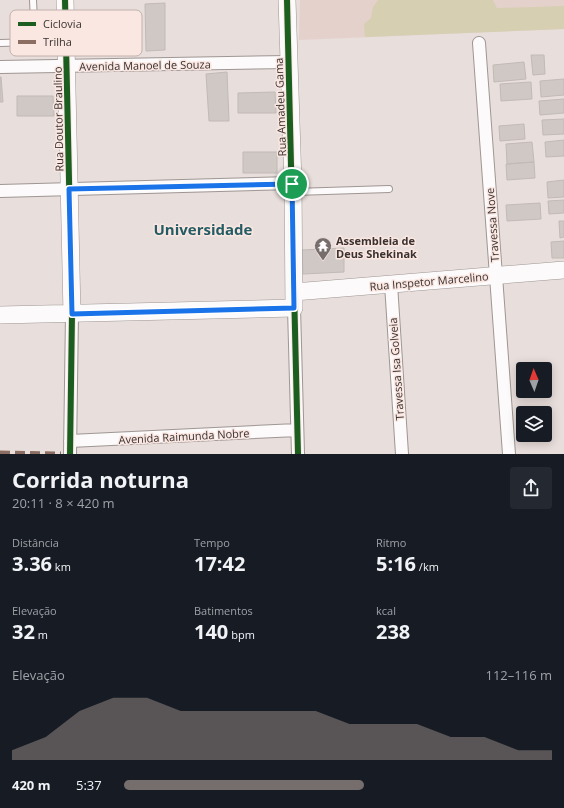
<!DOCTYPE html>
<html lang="pt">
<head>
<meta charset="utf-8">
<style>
	:root { --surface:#171b24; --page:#242831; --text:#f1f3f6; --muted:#9ea1a6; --accent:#766e6c }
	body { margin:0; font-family:"Open Sans",sans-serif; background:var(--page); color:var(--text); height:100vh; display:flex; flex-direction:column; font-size:15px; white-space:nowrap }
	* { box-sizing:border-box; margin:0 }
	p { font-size:13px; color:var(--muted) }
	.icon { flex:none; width:22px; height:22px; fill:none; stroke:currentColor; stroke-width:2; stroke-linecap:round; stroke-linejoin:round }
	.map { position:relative; height:454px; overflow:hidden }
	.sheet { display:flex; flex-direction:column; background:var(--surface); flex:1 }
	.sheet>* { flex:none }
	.needle { width:26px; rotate:358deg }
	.tools { position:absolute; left:516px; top:362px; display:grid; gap:8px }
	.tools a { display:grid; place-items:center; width:36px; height:36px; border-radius:4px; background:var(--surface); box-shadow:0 2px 10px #0003; font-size:20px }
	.pin { position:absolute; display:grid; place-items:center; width:34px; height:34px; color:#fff; margin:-17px; border:2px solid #fff; border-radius:50%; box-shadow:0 1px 4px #0007 }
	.round { display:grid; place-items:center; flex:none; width:42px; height:42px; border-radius:4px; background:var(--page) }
	.head { display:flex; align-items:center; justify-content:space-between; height:68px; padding:0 12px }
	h1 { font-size:22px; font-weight:700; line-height:30px }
	.figures { display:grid; grid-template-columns:repeat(3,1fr); gap:6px; height:68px; padding:4px 12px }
	.figures div { display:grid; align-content:center }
	.figures b { font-size:20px; font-weight:700 }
	.figures small { font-size:11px; font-weight:400 }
	.figures p { font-size:11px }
	.chart { height:112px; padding:8px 12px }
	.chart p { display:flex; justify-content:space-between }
	.chart svg { width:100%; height:72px; margin-top:4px; fill:var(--accent); opacity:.7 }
	ul { padding:0 12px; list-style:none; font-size:13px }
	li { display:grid; grid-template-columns:64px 48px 1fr; align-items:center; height:30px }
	li i { height:10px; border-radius:5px; background:var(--accent) }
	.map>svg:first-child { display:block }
</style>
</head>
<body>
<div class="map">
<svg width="564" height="454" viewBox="0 0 564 454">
	<rect width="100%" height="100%" fill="#e8dedb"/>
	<!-- built -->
	<path fill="#e4d1cc" d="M300,0H564V29L299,40Z"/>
	<!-- green -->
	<path fill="#d6cfb2" d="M378,0H493L497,8L564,6V29L365,37L364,24L371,18L373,7Z"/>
	<!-- building -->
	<path fill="#d0c8c4" stroke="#c1bab6" d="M165,3V50L146,51L145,4Z
		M531,55H544L545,74L533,75Z
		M524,62L526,79L494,82L493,65Z
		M227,72L229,121H209L206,74Z
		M0,77H1L3,102H0Z
		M564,79V95L541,97L540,81Z
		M531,82L532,99L501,101L500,84Z
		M275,92L276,113H238V93Z
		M17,96H53L54,116H17Z
		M564,99V113L540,115L539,101Z
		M564,119V134L543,135L542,120Z
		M524,124L525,139L500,141L499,126Z
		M564,140V156L546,157L545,142Z
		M532,142L534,162L507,164L506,144Z
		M243,152H277V173H243Z
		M534,162L535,178L507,180L506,164Z
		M564,180V197L548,198L547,182Z
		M564,200V213L549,214L548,201Z
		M540,203L541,219L507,221L506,205Z
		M559,221H564V237L560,238Z
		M564,241V258H552L551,242Z
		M344,248V272L303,274L302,250Z"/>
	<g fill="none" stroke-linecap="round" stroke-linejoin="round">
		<!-- lane casing -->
		<g stroke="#9e9694" stroke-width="8">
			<path id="lane" d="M0,43L35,42L33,0
				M294,192L389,189"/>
		</g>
		<!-- street casing -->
		<g stroke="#9e9694" stroke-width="14">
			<path id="street" d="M479,43L509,454
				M0,67L289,62
				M0,191L293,183
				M391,284L402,454
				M294,308L298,454
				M70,441L297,430
				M70,454L72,314"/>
		</g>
		<!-- secondary casing -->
		<g stroke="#9e9694" stroke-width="18">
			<path id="secondary" d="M65,0L72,314
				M294,292L564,270
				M0,315L294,308L293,183L287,0"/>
		</g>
		<!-- lane -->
		<use href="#lane" stroke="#fcfafa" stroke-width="6"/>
		<!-- street -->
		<use href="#street" stroke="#fcfafa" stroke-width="12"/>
		<!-- secondary -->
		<use href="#secondary" stroke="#fcfafa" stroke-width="17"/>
		<!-- quiet -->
		<path stroke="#8d6e63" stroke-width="5" stroke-dasharray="10 5" stroke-linecap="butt" d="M0,453L61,454"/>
		<!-- cycleway casing -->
		<g stroke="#fbe7e2" stroke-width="8">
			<path id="cycleway" d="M65,0L72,314L70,454
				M287,0L298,454"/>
		</g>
		<!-- cycleway -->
		<use href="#cycleway" stroke="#1b5e20" stroke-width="6"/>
	</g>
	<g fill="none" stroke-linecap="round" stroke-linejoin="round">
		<!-- route casing -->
		<g stroke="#fff" stroke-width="8">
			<path id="route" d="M292,184L294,308L72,314L69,189Z"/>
		</g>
		<!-- route -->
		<use href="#route" stroke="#1a73e8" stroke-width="5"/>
	</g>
	<!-- icons -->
	<defs>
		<g id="temple-pin" transform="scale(0.9)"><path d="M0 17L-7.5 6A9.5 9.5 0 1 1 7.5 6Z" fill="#766e6c" stroke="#fbe7e2"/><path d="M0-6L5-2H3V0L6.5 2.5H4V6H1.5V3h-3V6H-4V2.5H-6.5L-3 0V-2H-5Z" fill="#fff"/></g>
	</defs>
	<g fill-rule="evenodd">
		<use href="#temple-pin" x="323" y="246"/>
	</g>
	<g text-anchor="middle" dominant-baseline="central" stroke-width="3" stroke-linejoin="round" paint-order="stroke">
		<!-- street labels -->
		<g font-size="11" fill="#393230" stroke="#fbe7e2">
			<text transform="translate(145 65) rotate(-1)">Avenida Manoel de Souza</text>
			<text transform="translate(280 107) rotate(-92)">Rua Amadeu Gama</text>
			<text transform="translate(58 119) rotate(-91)">Rua Doutor Braulino</text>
			<text transform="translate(492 225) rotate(-94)">Travessa Nove</text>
			<text transform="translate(429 281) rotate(-5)">Rua Inspetor Marcelino</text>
			<text transform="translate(396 369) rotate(-94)">Travessa Isa Golveia</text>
			<text transform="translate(184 436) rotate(-3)">Avenida Raimunda Nobre</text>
		</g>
		<!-- poi labels -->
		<g font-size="11" font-weight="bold" fill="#393230" stroke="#fbe7e2" text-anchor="start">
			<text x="336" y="240">Assembleia de<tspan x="336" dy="13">Deus Shekinak</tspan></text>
		</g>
		<!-- district labels -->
		<g font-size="15" font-weight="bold" fill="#235c64" stroke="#fbe7e2">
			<text x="203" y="229">Universidade</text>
		</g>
	</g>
	<!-- legend -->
	<rect x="10" y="10" width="132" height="46" rx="6" fill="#fbe7e2" stroke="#c1b1ad" stroke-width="1"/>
	<rect x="18" y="22" width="18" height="4" fill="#1b5e20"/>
	<rect x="18" y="40" width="18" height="4" fill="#8d6e63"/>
	<g font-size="11" fill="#393230">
		<text x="43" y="28">Ciclovia</text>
		<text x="43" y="46">Trilha</text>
	</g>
</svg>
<div class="tools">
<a><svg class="needle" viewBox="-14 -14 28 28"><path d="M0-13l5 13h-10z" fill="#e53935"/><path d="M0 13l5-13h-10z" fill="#9ea1a6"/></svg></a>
<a><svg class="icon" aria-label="layers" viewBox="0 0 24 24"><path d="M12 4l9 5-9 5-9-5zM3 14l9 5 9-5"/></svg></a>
</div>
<div class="pin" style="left:292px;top:184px;background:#1e9e55"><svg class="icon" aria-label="arrive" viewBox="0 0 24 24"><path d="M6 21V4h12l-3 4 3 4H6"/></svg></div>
</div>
<section class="sheet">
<div class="head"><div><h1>Corrida noturna</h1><p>20:11 · 8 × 420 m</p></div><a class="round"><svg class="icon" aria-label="share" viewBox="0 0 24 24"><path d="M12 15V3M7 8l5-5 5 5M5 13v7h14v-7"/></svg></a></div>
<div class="figures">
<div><p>Distância</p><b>3.36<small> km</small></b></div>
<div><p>Tempo</p><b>17:42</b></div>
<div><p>Ritmo</p><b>5:16<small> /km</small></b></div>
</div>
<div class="figures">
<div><p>Elevação</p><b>32<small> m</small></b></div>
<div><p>Batimentos</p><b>140<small> bpm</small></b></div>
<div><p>kcal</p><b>238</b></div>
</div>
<div class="chart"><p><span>Elevação</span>112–116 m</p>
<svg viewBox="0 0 160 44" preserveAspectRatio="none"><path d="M0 44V38L10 30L20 14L30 6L40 6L50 14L60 14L70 14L80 14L90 14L100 22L110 22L120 22L130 30L140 30L150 38L160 38V44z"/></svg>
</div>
<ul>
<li><b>420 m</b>5:37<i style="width:56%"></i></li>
</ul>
</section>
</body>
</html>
